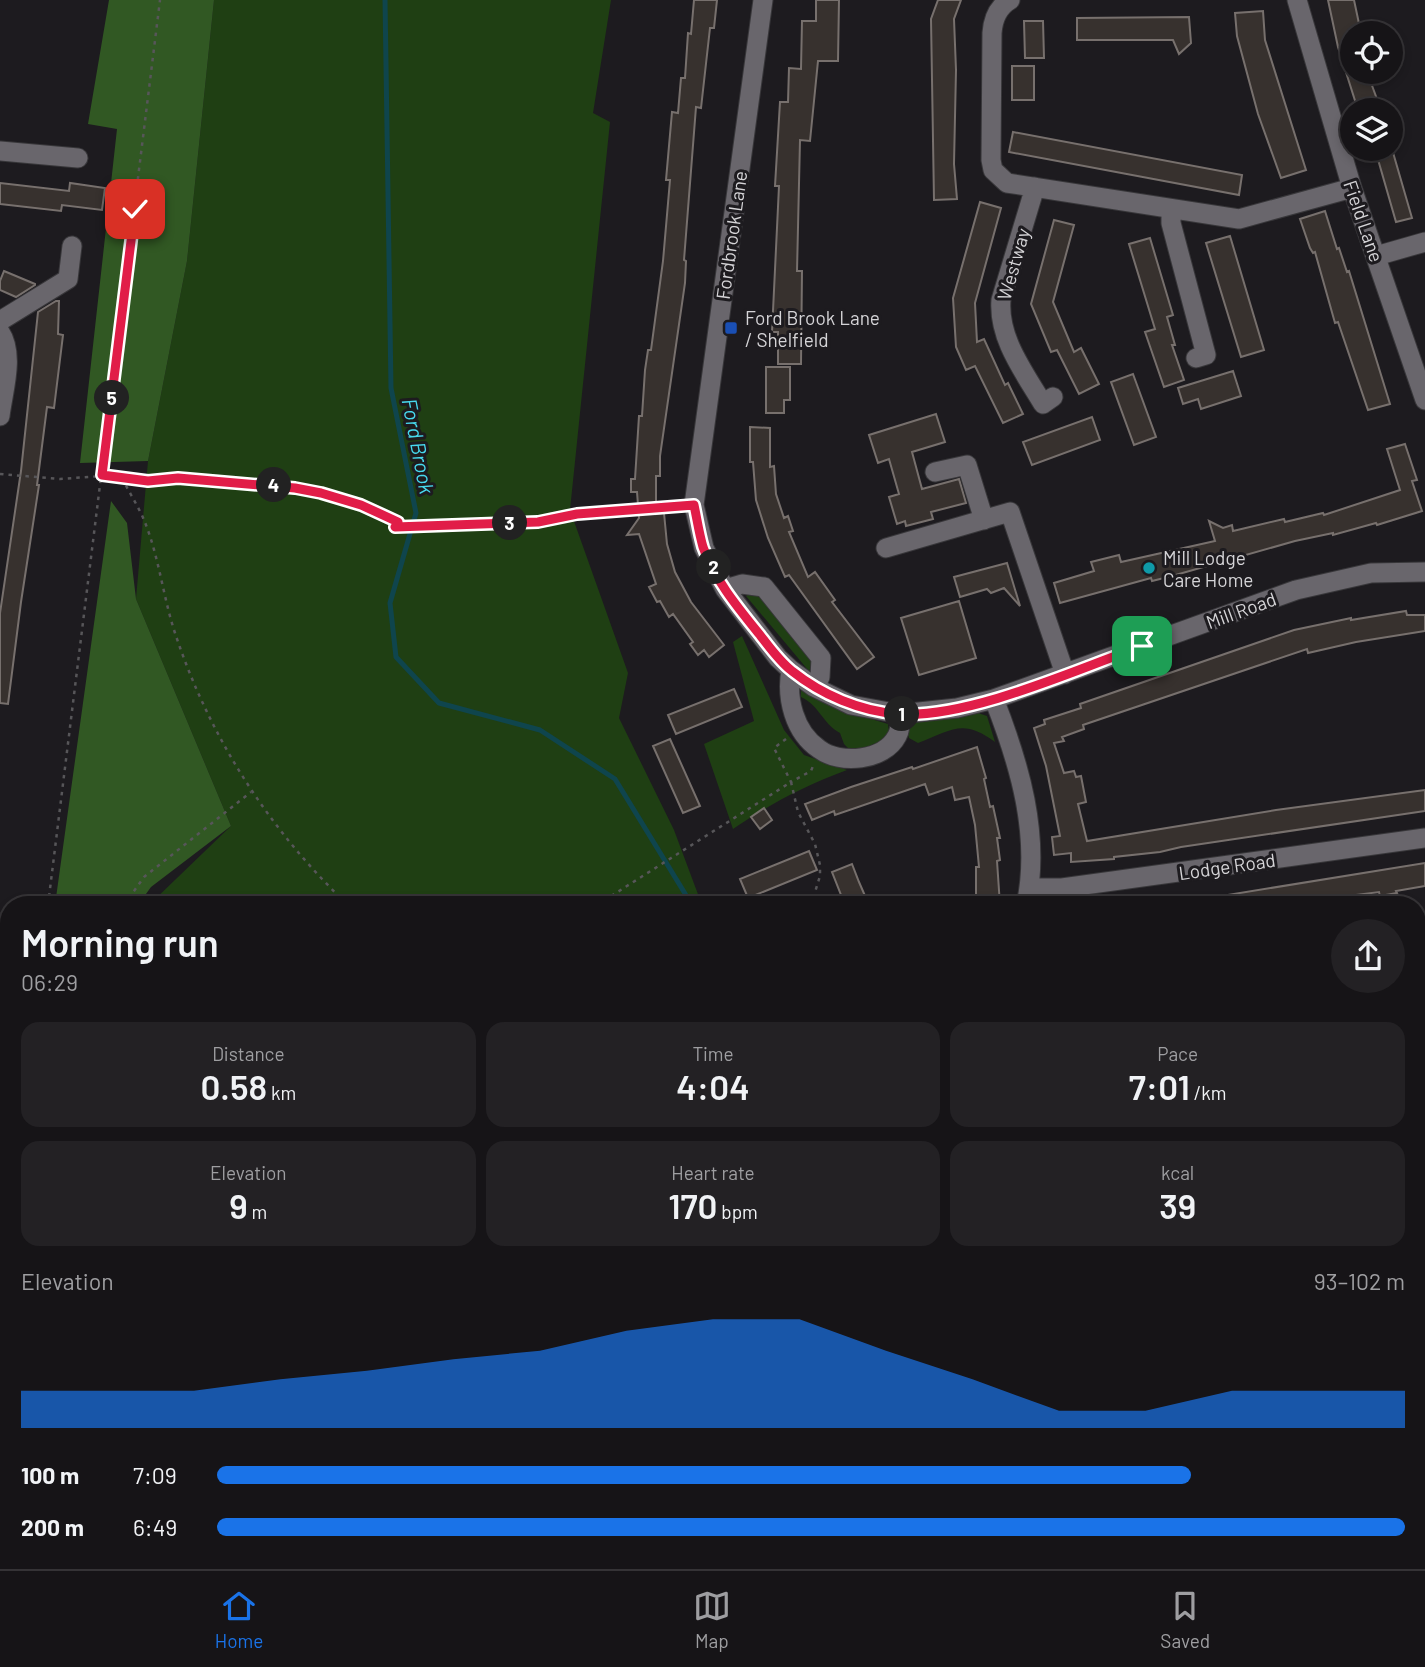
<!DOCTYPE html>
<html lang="en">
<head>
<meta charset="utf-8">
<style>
	:root { --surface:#161417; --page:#232124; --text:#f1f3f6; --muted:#9e9ea1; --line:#353336; --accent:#1a73e8 }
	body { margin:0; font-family:Barlow,sans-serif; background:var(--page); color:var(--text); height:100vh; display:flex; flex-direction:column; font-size:26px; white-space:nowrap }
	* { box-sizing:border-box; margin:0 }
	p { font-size:23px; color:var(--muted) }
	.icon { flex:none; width:38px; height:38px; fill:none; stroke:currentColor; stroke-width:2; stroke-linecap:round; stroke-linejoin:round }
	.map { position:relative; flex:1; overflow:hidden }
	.side { position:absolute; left:0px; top:896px; width:1426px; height:674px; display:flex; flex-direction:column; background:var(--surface); border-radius:28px 28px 0 0; box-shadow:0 4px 10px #0003,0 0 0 2px var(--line) }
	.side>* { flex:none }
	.controls { position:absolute; left:1340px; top:21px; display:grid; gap:14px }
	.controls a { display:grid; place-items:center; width:63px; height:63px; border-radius:50%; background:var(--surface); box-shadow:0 4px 10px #0003,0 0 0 2px var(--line); font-size:35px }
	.pin { position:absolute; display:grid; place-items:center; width:60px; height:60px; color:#fff; margin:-30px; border-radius:14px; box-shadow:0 4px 10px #0006 }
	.km { position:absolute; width:35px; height:35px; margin:-18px; border-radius:50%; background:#222; color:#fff; font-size:19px; line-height:35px; text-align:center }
	.round { display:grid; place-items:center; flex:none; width:74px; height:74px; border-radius:37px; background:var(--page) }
	.overview { display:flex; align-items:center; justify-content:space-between; height:119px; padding:0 21px }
	h1 { font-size:38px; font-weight:600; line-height:52px }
	.figures { display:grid; grid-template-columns:repeat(3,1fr); gap:10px; height:119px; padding:7px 21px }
	.figures div { display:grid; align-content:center; border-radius:18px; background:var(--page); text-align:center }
	.figures b { font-size:35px; font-weight:600 }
	.figures small { font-size:19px; font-weight:400 }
	.figures p { font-size:19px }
	.chart { height:196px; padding:14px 21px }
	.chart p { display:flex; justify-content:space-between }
	.chart svg { width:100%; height:126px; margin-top:7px; fill:var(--accent); opacity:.7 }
	ul { padding:0 21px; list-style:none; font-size:23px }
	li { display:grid; grid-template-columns:112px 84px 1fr; align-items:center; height:52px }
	li i { height:18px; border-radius:9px; background:var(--accent) }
	.menu { display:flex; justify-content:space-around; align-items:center; height:98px; border-top:2px solid var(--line); background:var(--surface); font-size:19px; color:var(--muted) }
	.menu a { display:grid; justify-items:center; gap:4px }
	.menu .current { color:var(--accent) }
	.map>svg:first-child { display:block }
</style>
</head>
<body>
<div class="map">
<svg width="1425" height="1569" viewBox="0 0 1425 1569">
	<rect width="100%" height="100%" fill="#1d1b1f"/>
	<!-- green -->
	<path fill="#1f3f13" d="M214,0H611L593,113L610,122L570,510L628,673L619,718L674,830L702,905H149L231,826L136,599L148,461L187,261Z
		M759,591L817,662L815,669L808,670L746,596L750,593Z
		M742,636L784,730L804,755L847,770C804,786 770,804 733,829L704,744L754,721L733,642Z
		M801,689L841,710L888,724L889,732L886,739L864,748L850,750L844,744L840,733C822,723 820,706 801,697Z
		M978,713L987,716L995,742C963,718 952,730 918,743L909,738L907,731L913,723Z
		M791,1561H1023L1027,1569H792Z"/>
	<!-- forest -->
	<path fill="#315823" d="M109,0H214L187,261L148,461L80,463L117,129L88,124Z
		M111,501L127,523L136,599L231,826L151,887L138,905H55Z
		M748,1561H830V1569H748Z"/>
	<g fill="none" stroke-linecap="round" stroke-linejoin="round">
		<!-- stream -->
		<path stroke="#0f454d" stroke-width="5" d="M385,0L391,388L416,513L390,603L396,657L439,703L540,730L615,779L692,905
			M830,1569V1561"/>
	</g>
	<!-- building -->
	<path fill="#37312e" stroke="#77706d" stroke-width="2" d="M694,0H717L714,28H710L701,108L696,107L684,260L686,261L685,283L660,456V476H656V514L664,513L667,544L675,572L691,602L724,645L709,657L704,650L698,655L690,644L693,642L673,614L669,617L660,601L657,602L649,587L656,584L639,534L627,535L639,518L637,492H631V479H635L639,416H642L645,370L648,350H651L663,261L670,180H666L672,112L678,113L681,78H685L688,33L691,34Z
		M816,0H839L838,61H818L810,141L800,140L797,271H802L801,364H778V332H772L779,186H775L780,102H788L789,68L801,69L802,21H816Z
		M938,0H961L954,19L956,70L954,164L957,199L934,200L931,19Z
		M1328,0H1354L1361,33H1353V72H1367L1381,110H1358L1338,47Z
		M1263,11L1265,40L1306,170L1281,178L1258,114L1237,36L1235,13Z
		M1189,17L1191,43L1179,54L1173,40H1077V18Z
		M1024,21H1043L1044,58H1025Z
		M1012,66H1034V100H1012Z
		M1013,132L1242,175L1239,195L1009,152Z
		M1375,149H1392L1412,218L1396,222Z
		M0,183L69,191L70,183L105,188L102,210L62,205L61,211L0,204Z
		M980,202L1001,208L975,303L977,342L984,339L1005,385L1008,383L1023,414L1003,423L975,366L966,370L956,347L953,298Z
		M1325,211L1337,249L1339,248L1347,272L1349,271L1390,404L1368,410L1338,322L1335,323L1315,252L1313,253L1310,248L1300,219Z
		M1054,220L1074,225L1053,302L1074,352L1081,348L1099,384L1079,394L1057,350L1051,352L1031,304Z
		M1230,236L1264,350L1241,357L1206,243Z
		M1150,238L1173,315L1167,317L1175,345H1172L1184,380L1164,387L1145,332L1155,329L1129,244Z
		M4,271L35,284V285L16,297L0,290V281Z
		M56,301H59L58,334L63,335L54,408L47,407L37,485H39L21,602L8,704L0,703V613L21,471L38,312Z
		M766,367H790V400H784V413H766Z
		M1233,371L1241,396L1201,409L1198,399L1183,404L1178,388Z
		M1133,374L1156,437L1134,445L1111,382Z
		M936,414L945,442L912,452L922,489L959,479L966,503L931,512L933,519L906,526L905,521L897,524L889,497L899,494L889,459L878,463L869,435Z
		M1092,417L1100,440L1032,465L1023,442Z
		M750,427L770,428V467L774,466L776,494L784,518L788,516L793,531L789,532L808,577L815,572L835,600L832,602L874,657L857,669L789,575L785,577L768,538L756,500L753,462H750Z
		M1405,444L1417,480L1412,481L1422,511L1377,525L1376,523L1333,535V533L1295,541L1172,576L1152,581L1151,578L1060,603L1054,583L1094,571L1091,562L1119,555L1121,562L1215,541L1209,521L1223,528L1232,525L1233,531L1284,519L1285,522L1323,513L1324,515L1400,490L1387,449Z
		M1007,563L1020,606L1004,588L991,593L987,589L960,597L954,577Z
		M959,601L976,658L919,675L901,618Z
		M1406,611L1407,615H1425V631L1356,642L1308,653L1307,649L1083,725L1084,729L1062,737L1064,741L1054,743L1064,773L1074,771L1076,777L1081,776L1086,802L1078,804L1087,841L1276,810L1425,790V811L1181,847L1160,852L1114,857V859L1071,862V853L1054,855L1052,837L1060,836L1046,766L1034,728L1045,724L1044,720L1081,708L1080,704L1294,630L1351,618V620Z
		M734,689L742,707L676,734L668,715Z
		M670,739L700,806L683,813L653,746Z
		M977,747L986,778L984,779L990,807L993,806L1000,838H997L1000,860L997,861L1000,905H976V867H979L975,825L969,797L955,800L952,787L929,795L925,784L835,815L834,811L812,820L805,804L851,787L912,767L913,769Z
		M764,808L772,820L760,829L751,817Z
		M809,851L817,870L748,898L740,879Z
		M1425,863V886L1396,891L1397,893L1380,896L1379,892L1356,895L1290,905H1210L1209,898Z
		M852,864L859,882L869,905H845L832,872Z"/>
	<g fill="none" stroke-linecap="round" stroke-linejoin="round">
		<!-- minor casing -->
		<g stroke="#38373a" stroke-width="21">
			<path id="minor" d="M763,0L694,505L704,548L725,589L778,658L791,670L814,687L851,705L900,714L957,708L994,699L1296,590L1371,573L1425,572
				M1010,0C998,7 993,19 992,33L991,160L993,170L1007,183L1239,219L1352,188
				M1297,0L1352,188L1425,400
				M0,151L78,158
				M1035,187L1001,300C998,338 1024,372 1043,404L1053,397
				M1171,209V223L1206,355L1196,358
				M1376,256L1425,242
				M0,321L68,279L72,246
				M0,332C15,355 3,391 0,416
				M935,472L967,465L984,520
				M886,548L1010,512L1065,674
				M725,589L742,584L764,587L821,658L820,677L814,687
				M791,670C786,698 794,732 819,749C840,765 884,761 897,736C901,729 900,722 900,714
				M994,699C1019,763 1041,835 1026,905
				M1029,888H1062L1425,838
				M1418,1071H1425
				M1418,1177L1425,1178
				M1418,1317H1425
				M1418,1510L1425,1519
				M241,1561L243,1569
				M1035,1561L1038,1569
				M1193,1561L1200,1569
				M452,1569L456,1561"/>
		</g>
		<!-- major casing -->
		<g stroke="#38373a" stroke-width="23">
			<path id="major" d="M0,1308L9,1315
				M91,1561L93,1569"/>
		</g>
		<!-- path -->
		<path stroke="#575659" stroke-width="2.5" stroke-dasharray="3.5 5" stroke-linecap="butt" d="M0,474L60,479L102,476L148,481L178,478L295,488L361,505L398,522L395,527L538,522L577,514L676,507
			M122,478C129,492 138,506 144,520C159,556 163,597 175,633C209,736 269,830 348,905
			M786,739L774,748L791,782L811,771L813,766
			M48,905L160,0
			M124,905L144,877L251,792
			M597,905L791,782L798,812L815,844L820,865V876L811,905
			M0,1257L9,1194
			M0,1285L6,1290"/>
		<!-- minor -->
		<use href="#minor" stroke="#69666c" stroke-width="19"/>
		<!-- major -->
		<use href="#major" stroke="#a174a9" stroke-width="21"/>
	</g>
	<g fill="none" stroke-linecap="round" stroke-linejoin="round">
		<!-- route casing -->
		<g stroke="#fff" stroke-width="14">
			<path id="route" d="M135,209L102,475L148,481L178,478L295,488L321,493L361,505L398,522L395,527L538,522L577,514L694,505C697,519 699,533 703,547C714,579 739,609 760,635C770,648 780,662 792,671C822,695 860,711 898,714C967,719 1076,670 1142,646"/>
		</g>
		<!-- route -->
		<use href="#route" stroke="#e11d48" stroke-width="9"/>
	</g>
	<!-- markers -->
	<rect fill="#1a4fb4" stroke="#1d1b1f" stroke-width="2.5" x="724" y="321" width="14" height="14" rx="3.5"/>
	<circle fill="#0f9aa8" stroke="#1d1b1f" stroke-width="2.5" cx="1149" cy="568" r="7"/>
	<g text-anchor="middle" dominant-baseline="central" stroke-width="6" stroke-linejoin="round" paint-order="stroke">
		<!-- street labels -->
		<g font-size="19" fill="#d5d4d7" stroke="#1d1b1f">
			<text transform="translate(1364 221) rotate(71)">Field Lane</text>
			<text transform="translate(731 235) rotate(-82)">Fordbrook Lane</text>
			<text transform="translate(1013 264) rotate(-74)">Westway</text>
			<text transform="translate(1241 610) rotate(-20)">Mill Road</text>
			<text transform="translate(1227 866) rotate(-8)">Lodge Road</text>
		</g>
		<!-- poi labels -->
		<g font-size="19" fill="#d5d4d7" stroke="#1d1b1f" text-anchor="start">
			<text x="745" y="317">Ford Brook Lane<tspan x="745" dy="22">/ Shelfield</tspan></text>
			<text x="1163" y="557">Mill Lodge<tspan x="1163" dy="22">Care Home</tspan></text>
		</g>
		<!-- water labels -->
		<g font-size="21" font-style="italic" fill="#47d8ed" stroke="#1d1b1f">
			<text transform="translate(419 446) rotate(79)">Ford Brook</text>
		</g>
	</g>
</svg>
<div class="controls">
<a><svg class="icon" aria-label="locate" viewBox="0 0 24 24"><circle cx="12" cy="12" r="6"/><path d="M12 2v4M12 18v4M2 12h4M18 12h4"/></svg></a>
<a><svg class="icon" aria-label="layers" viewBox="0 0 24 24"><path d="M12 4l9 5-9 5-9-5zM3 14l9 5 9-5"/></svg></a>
</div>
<div class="pin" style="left:1142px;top:646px;background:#1e9e55"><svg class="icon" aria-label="arrive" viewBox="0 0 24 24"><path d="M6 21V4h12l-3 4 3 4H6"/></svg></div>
<div class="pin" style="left:135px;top:209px;background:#d93025"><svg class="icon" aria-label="check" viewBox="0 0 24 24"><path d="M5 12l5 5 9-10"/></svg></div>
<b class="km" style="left:902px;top:714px">1</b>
<b class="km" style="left:714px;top:567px">2</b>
<b class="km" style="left:510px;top:523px">3</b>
<b class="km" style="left:274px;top:485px">4</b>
<b class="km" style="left:112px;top:398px">5</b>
<section class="side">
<div class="overview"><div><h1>Morning run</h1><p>06:29</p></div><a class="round"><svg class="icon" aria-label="share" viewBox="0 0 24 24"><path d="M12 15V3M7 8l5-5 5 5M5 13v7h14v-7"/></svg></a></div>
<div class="figures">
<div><p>Distance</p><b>0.58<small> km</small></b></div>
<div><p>Time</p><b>4:04</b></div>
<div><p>Pace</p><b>7:01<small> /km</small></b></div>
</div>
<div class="figures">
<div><p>Elevation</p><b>9<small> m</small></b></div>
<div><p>Heart rate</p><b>170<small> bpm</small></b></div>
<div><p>kcal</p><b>39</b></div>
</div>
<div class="chart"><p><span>Elevation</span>93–102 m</p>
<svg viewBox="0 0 160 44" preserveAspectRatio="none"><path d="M0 44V31L10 31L20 31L30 27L40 24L50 20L60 17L70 10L80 6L90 6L100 17L110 27L120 38L130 38L140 31L150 31L160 31V44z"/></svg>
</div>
<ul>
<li><b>100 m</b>7:09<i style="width:82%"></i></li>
<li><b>200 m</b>6:49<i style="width:100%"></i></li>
</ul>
</section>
</div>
<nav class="menu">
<a class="current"><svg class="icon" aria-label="home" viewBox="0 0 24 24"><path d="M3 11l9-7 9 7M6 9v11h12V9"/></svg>Home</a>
<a><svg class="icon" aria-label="map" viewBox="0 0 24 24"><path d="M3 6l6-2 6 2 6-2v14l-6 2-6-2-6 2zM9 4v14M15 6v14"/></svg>Map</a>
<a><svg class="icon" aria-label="saved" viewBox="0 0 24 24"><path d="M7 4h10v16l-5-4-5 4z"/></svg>Saved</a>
</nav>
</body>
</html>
